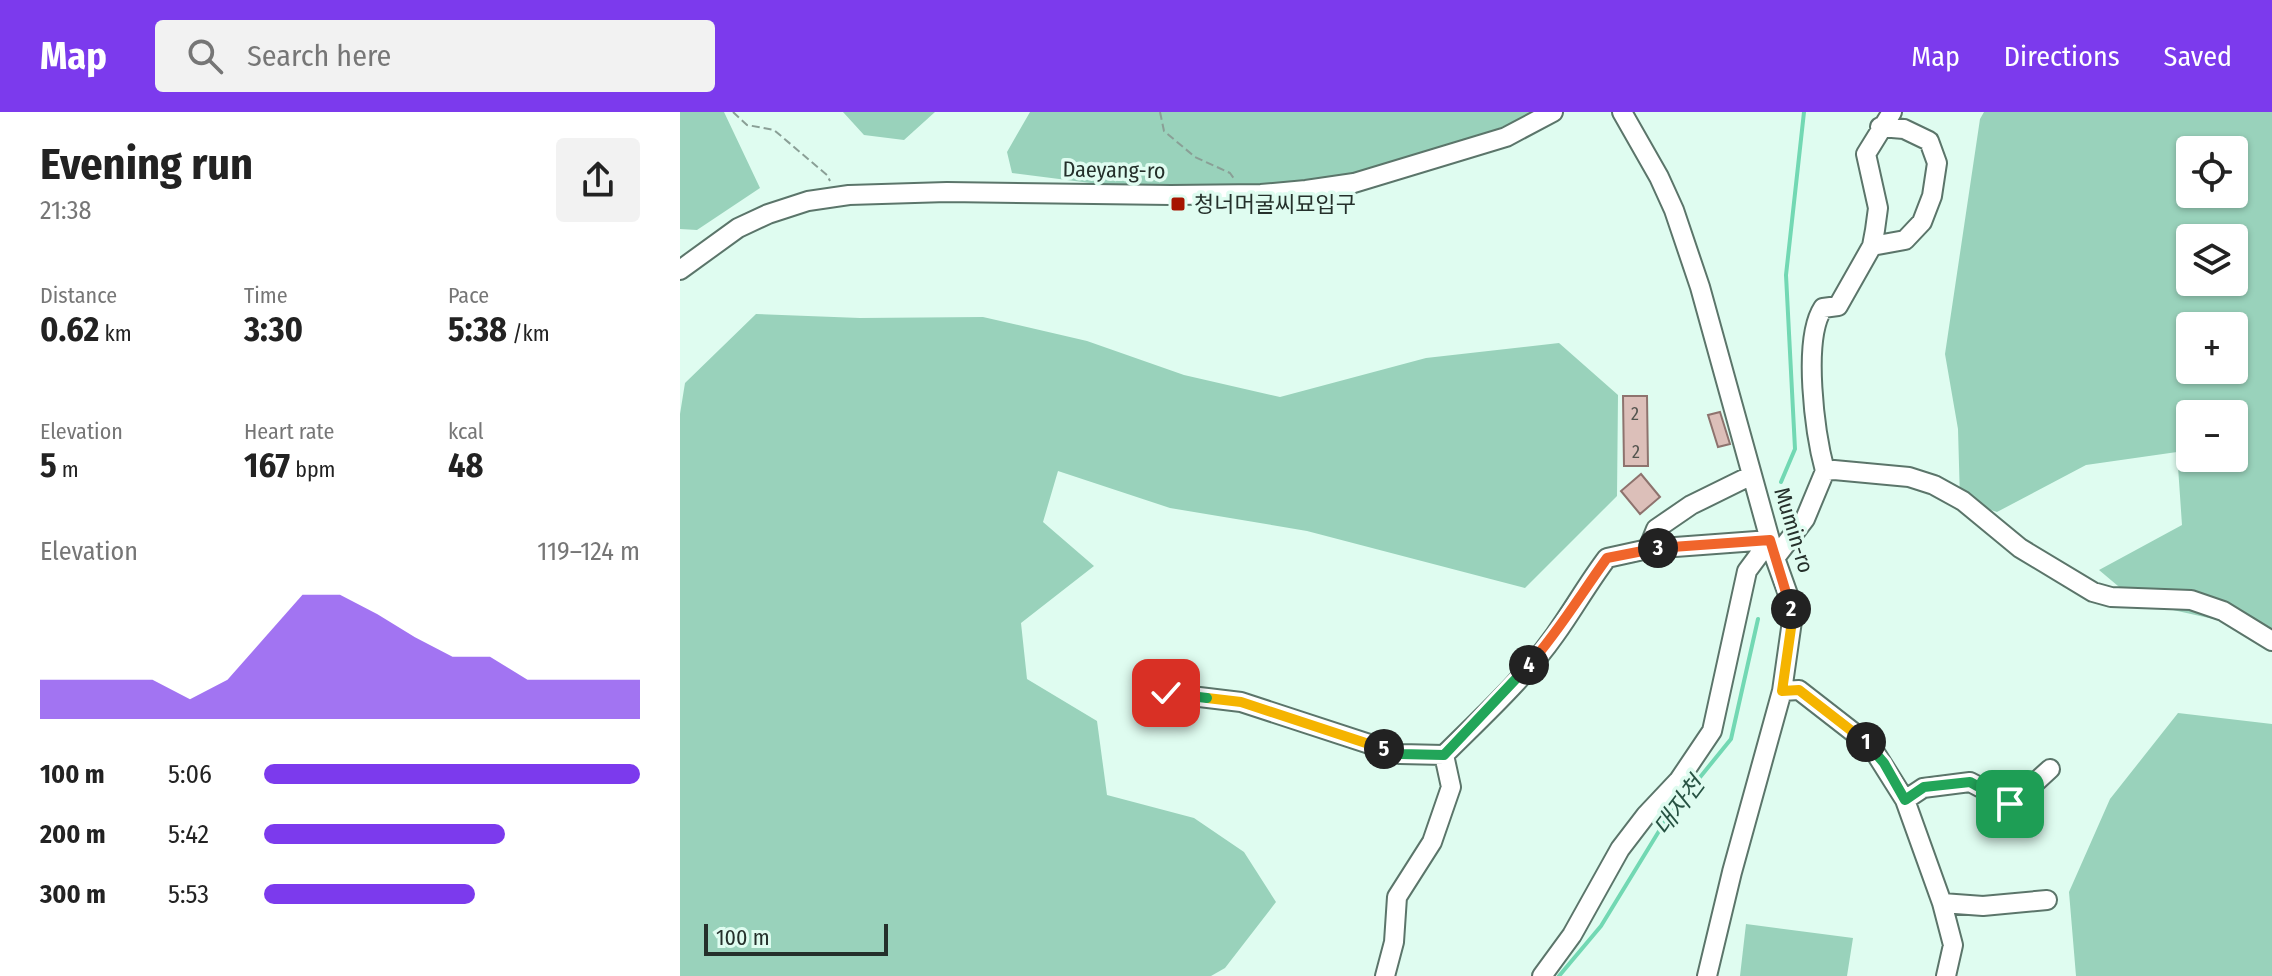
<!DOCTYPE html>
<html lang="en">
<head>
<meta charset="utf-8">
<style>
	:root { --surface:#fff; --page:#f2f2f2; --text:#222; --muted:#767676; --accent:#7c3aed }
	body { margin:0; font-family:"Fira Sans Condensed","Noto Sans KR",sans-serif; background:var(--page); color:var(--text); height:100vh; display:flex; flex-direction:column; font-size:30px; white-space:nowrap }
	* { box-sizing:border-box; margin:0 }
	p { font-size:26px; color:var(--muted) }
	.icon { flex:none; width:44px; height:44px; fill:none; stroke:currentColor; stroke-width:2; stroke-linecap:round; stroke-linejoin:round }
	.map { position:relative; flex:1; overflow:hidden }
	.panel { display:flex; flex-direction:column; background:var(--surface); width:680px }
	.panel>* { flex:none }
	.fabs { position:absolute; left:1496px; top:24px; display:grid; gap:16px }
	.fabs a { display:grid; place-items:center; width:72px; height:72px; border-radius:8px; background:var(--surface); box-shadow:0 2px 6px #0004; font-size:40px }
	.scale { position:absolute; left:24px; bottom:20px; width:184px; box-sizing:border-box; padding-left:8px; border:4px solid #25302b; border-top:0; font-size:22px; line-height:28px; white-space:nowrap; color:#25302b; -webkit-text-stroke:6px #dffcf0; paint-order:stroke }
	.pin { position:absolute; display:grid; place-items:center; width:68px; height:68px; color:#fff; margin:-34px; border-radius:16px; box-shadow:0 4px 12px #0006 }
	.km { position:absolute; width:40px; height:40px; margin:-20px; border-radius:50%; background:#222; color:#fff; font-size:22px; line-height:40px; text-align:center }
	.round { display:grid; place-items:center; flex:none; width:84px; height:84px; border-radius:8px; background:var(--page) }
	.head { display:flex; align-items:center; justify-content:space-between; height:136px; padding:0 40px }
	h1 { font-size:44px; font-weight:700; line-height:60px }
	.metrics { display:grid; grid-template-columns:repeat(3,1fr); gap:12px; height:136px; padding:8px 40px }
	.metrics div { display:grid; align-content:center }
	.metrics b { font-size:34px; font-weight:700 }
	.metrics small { font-size:22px; font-weight:400 }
	.metrics p { font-size:22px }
	.chart { height:224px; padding:16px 40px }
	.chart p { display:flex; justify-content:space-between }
	.chart svg { width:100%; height:144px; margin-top:8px; fill:var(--accent); opacity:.7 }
	ul { padding:0 40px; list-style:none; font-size:26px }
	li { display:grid; grid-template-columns:128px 96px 1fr; align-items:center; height:60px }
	li i { height:20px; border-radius:10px; background:var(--accent) }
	header { display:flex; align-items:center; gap:48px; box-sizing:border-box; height:112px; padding:0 40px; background:var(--accent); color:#fff }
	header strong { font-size:38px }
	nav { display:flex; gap:44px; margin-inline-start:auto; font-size:28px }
	.search { width:560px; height:72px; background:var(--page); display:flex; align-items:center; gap:20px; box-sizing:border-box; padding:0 28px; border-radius:8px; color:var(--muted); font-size:30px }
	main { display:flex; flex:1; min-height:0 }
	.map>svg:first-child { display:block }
</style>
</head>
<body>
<header>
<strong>Map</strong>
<div class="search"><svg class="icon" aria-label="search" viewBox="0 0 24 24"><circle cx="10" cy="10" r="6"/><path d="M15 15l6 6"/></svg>Search here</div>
<nav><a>Map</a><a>Directions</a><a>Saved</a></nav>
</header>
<main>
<section class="panel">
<div class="head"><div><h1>Evening run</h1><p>21:38</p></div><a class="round"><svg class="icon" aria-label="share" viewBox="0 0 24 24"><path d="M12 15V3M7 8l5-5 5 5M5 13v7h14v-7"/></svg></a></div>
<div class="metrics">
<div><p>Distance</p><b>0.62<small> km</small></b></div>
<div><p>Time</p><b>3:30</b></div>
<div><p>Pace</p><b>5:38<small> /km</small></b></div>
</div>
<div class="metrics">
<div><p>Elevation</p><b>5<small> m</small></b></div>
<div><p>Heart rate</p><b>167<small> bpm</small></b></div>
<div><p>kcal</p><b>48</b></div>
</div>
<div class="chart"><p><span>Elevation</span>119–124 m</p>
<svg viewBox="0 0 160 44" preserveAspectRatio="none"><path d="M0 44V32L10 32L20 32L30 32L40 38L50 32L60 19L70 6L80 6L90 12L100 19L110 25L120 25L130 32L140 32L150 32L160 32V44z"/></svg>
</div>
<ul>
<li><b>100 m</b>5:06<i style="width:100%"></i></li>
<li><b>200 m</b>5:42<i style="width:64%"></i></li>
<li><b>300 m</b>5:53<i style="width:56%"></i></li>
</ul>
</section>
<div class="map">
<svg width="1592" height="864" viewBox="0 0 1592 864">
	<rect width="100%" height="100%" fill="#dffcf0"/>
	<!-- green -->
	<path fill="#99d2bb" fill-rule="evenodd" d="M0,0H44L80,76L17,118L0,117Z
		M163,0H255L224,28L184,23Z
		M350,0H858L674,76L434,74L332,61L327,40Z
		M1304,0H1592V520L1457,490L1419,458L1502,413L1497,340L1406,353L1317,400L1280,388L1278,317L1265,242L1300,7ZM1510,38H1554V82H1510ZM1510,126H1554V170H1510ZM1510,214H1554V258H1510ZM1510,302H1554V346H1510Z
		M76,202L180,206L303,205L407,229L504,263L600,285L746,246L879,231L938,283L937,384L845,476L627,419L490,396L378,359L363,410L414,454L341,511L347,567L417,609L427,683L514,706L564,740L596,790L545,856L531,864H0V302L5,271Z
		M1498,601L1592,612V864H1396L1389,780L1430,687Z
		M1066,812L1173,826L1167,864H1060Z"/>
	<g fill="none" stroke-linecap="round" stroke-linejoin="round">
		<!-- stream -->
		<path stroke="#72d8b3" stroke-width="4" d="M1101,370L1115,337L1106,163L1124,0
			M879,864L921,814L987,706L1051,627L1078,507"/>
	</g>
	<!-- building -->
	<path fill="#dcbfb9" stroke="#8e736e" stroke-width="2" d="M943,284H967L968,354H944Z
		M1040,300L1050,332L1038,335L1028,303Z
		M961,362L980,385L960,402L941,379Z"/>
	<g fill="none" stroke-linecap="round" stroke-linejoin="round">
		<!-- minor casing -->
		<g stroke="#5b756a" stroke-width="22">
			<path id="minor" d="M942,0L979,65L994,98L1020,175L1095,446L1110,488L1112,509L1102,579L1052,760L1027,864
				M1192,134L1225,128L1242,110L1252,84L1257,51L1249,29L1224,17L1200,15
				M0,158L58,116L88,102L128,89L169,83L267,80L491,83L581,82L626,78L674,71L826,25L873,0
				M1145,359C1135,322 1122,228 1143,196L1158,194L1192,134L1195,118L1198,96L1186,42L1212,0
				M968,437L976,417L1011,393L1072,363
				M1095,446L1125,407L1145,359L1154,358L1229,365L1254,373L1283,389L1340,436L1413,480L1431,485L1511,488L1543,499L1592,529
				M1102,579L1119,578L1191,634L1225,688L1262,791L1273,833L1266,864
				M486,581L561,590L720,642L764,643C802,605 844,567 875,523C893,498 908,471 927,446L968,437L1090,428
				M1225,688L1243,676L1290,670L1332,692L1370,657
				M1262,791L1303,794L1367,788
				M705,864L714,830L717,785L752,730L771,675L764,643
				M862,864L892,823L940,737L966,703L999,668L1032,619L1067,459L1090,428"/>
		</g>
		<!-- path -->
		<path stroke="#8a9f96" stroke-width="2" stroke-dasharray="8 4" stroke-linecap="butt" d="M53,0L67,13L94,18L147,63L150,69
			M480,0L484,19L515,45L550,61L555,68"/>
		<!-- minor -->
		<use href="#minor" stroke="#fff" stroke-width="18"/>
	</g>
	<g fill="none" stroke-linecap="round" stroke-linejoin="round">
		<!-- split-1 casing -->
		<g stroke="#fff" stroke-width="16">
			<path id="split-1" d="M1186,630L1204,651L1225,688L1244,675L1290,670L1330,692"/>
		</g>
		<!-- split-2 casing -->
		<g stroke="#fff" stroke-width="16">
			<path id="split-2" d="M1111,497L1112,509L1102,579L1119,578L1186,630"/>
		</g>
		<!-- split-3 casing -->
		<g stroke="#fff" stroke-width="16">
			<path id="split-3" d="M978,436L1090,428L1111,497"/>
		</g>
		<!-- split-4 casing -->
		<g stroke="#fff" stroke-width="16">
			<path id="split-4" d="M849,553C879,519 901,482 927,446L978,436"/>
		</g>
		<!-- split-5 casing -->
		<g stroke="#fff" stroke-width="16">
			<path id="split-5" d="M704,637L720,642L764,643L849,553"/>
		</g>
		<!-- split-6 casing -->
		<g stroke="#fff" stroke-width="16">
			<path id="split-6" d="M527,586L561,590L704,637"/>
		</g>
		<!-- split-7 casing -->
		<g stroke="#fff" stroke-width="16">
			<path id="split-7" d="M486,581L527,586"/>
		</g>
		<!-- split-1 -->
		<use href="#split-1" stroke="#22a559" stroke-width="10"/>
		<!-- split-2 -->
		<use href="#split-2" stroke="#f5b400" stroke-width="10"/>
		<!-- split-3 -->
		<use href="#split-3" stroke="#f0652b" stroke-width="10"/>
		<!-- split-4 -->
		<use href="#split-4" stroke="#f0652b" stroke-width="10"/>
		<!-- split-5 -->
		<use href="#split-5" stroke="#22a559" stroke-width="10"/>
		<!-- split-6 -->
		<use href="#split-6" stroke="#f5b400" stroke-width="10"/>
		<!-- split-7 -->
		<use href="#split-7" stroke="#22a559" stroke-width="10"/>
	</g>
	<!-- markers -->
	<rect fill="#a61400" stroke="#dffcf0" stroke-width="3" x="490" y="84" width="16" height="16" rx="4"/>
	<g text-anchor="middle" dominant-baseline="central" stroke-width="7" stroke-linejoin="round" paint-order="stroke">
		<!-- number labels -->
		<g font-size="18" fill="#53544e">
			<text x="955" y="302">2</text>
			<text x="956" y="340">2</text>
		</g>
		<!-- street labels -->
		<g font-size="22" fill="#25302b" stroke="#dffcf0">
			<text transform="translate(434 58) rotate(1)">Daeyang-ro</text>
			<text transform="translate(1114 418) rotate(73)">Mumin-ro</text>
		</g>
		<!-- poi labels -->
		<g font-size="22" fill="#25302b" stroke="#dffcf0" text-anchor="start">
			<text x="514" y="92">청너머굴씨묘입구</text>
		</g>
		<!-- water labels -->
		<g font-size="24" font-style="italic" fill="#265242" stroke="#dffcf0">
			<text transform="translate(999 694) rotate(-53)">대자천</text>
		</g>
	</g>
</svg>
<div class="fabs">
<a><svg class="icon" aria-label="locate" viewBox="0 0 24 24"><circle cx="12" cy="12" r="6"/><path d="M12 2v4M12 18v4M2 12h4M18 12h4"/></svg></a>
<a><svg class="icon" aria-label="layers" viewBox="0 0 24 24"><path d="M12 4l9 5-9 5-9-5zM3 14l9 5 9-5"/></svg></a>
<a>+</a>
<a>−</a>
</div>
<div class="scale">100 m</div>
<div class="pin" style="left:1330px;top:692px;background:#1e9e55"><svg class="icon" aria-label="arrive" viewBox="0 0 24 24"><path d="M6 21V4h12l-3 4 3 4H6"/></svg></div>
<div class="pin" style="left:486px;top:581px;background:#d93025"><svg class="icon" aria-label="check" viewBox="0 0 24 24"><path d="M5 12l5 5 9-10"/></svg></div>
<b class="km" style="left:1186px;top:630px">1</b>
<b class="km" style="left:1111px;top:497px">2</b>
<b class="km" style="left:978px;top:436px">3</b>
<b class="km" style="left:849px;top:553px">4</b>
<b class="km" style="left:704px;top:637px">5</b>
</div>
</main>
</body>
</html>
